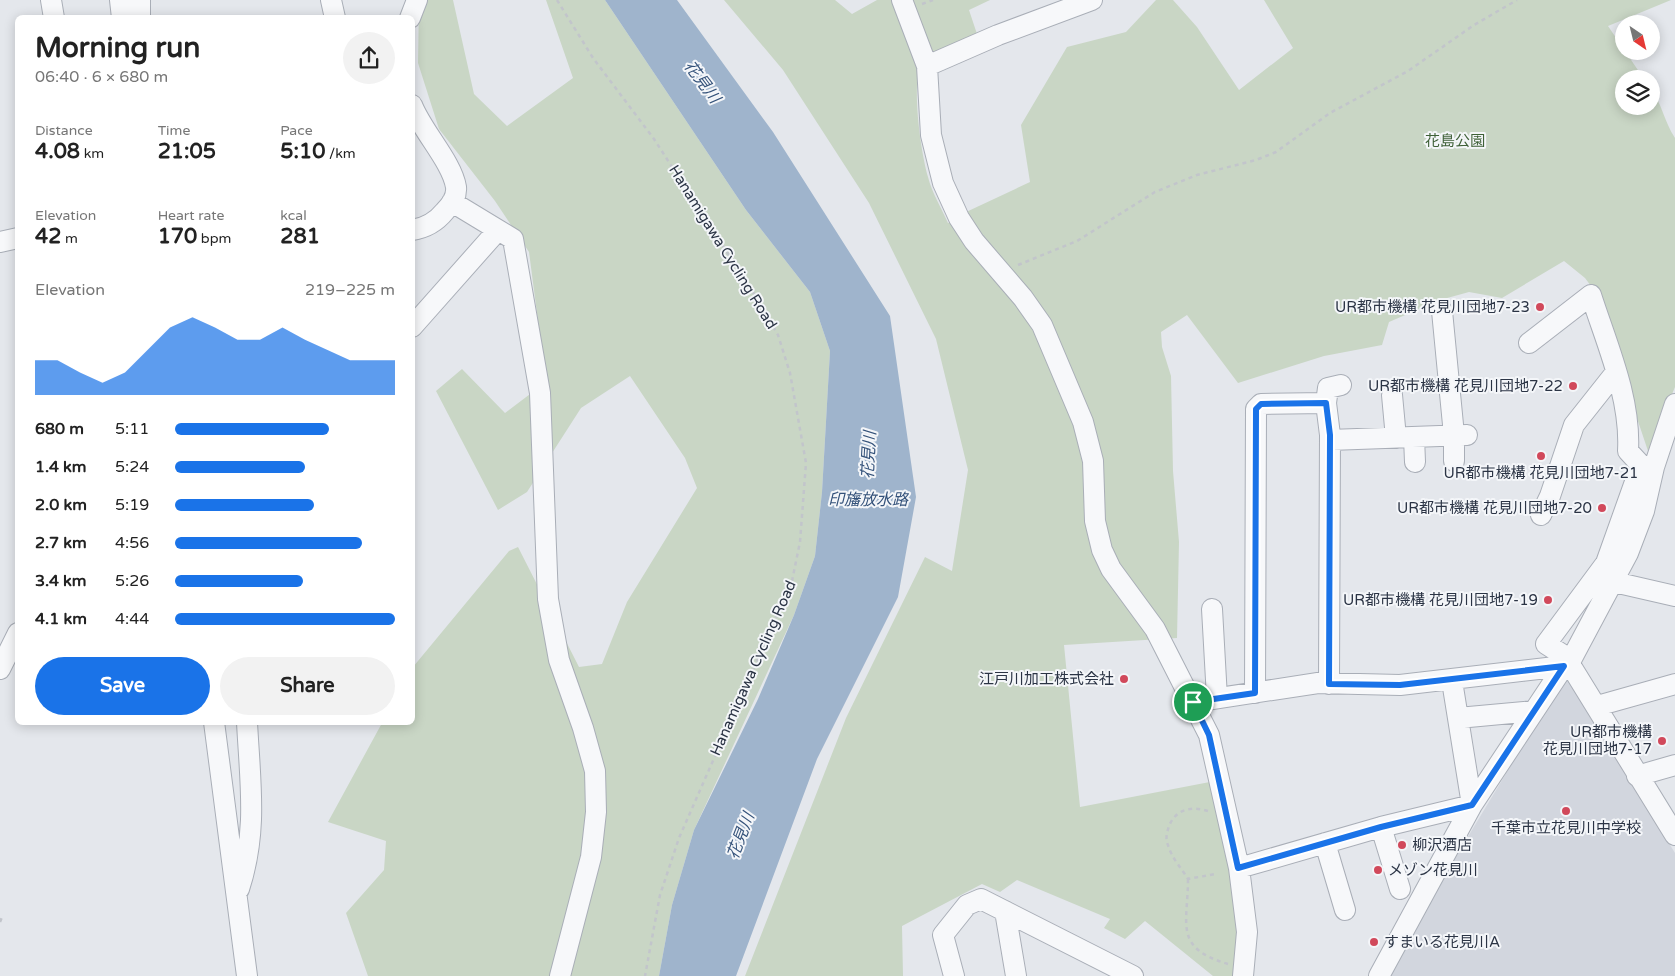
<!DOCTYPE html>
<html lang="en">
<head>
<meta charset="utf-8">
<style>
	:root { --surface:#fff; --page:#f2f2f2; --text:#222; --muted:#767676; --accent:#1a73e8 }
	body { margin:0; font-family:"Varela Round","Noto Sans JP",sans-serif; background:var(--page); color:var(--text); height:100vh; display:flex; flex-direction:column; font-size:19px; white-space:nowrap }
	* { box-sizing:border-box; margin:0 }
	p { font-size:16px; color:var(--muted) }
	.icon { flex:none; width:28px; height:28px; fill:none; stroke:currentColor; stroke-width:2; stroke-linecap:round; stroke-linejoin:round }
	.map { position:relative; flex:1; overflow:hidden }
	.drawer { position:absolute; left:15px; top:15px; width:400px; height:710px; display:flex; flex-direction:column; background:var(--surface); border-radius:8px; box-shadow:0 2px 12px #0003 }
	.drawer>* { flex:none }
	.needle { width:32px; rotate:145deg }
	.buttons { position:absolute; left:1615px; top:15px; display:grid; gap:10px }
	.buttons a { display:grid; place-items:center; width:45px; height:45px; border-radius:50%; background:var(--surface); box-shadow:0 2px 12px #0003; font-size:25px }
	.pin { position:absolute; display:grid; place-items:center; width:42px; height:42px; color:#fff; margin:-21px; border:2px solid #fff; border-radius:50%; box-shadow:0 1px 5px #0007 }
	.round { display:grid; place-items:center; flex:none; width:52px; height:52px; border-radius:26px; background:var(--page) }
	.headline { display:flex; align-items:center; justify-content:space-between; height:85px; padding:0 20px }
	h1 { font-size:28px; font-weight:800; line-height:38px }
	.metrics { display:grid; grid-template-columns:repeat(3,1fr); gap:8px; height:85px; padding:5px 20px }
	.metrics div { display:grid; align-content:center }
	.metrics b { font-size:21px; font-weight:800 }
	.metrics small { font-size:14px; font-weight:400 }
	.metrics p { font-size:14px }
	.chart { height:140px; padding:10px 20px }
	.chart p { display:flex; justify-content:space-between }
	.chart svg { width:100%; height:90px; margin-top:5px; fill:var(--accent); opacity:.7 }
	.primary-button { display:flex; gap:10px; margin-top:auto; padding:10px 20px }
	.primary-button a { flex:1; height:58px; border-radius:30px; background:var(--accent); color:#fff; font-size:20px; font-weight:800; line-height:58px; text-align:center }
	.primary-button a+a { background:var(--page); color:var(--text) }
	ul { padding:0 20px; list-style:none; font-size:16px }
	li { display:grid; grid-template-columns:80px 60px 1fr; align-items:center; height:38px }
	li i { height:12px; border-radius:6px; background:var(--accent) }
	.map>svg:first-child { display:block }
</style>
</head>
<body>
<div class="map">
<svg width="1675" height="976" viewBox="0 0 1675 976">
	<rect width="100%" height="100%" fill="#e4e7ec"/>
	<!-- built -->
	<path fill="#d2d6de" d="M1566,674L1675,853V976H1384Z"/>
	<!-- green -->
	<path fill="#c9d6c5" d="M419,0H453L474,94L507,126L573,78L546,0H605L746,210L810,292L830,351L822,492L815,556L794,615L694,830L672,905L659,976H368L346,913L384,870L386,841L328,822L382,723L412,722L413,667L509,551L518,547L579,667L602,664L627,602L697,488L685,458L630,376L581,408L527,492L498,510L436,391L462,369L505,413L546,382L529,252L495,201L439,129L418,63Z
		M724,0H835L852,14L877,0H990L969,10L979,40L920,67C912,90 921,153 928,177C932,193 942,209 948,223L966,217L964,213L1030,182L1021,125L1067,47L1126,32L1156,0H1173L1197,27L1239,90L1293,48L1264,0H1671L1608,26L1644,79H1624V106H1651V89C1662,104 1664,121 1675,138V387L1648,451L1594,290L1585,278L1564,261L1502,298L1469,292L1440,300L1389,322L1382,345L1324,356L1238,383L1187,315L1161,332L1162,347L1171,376L1173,471L1179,542L1177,638L1064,645L1080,807L1215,781L1239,926L1235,976H1213L1145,921L1125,939L1104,928L1110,919L1017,880L1000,892L982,884L902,926L903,976H745L846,718L925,557L952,571L968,470L936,339L869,203L783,70Z"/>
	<!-- water -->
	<path fill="#9fb4cc" d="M605,0H677L773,132L890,316L916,497L898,597L817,759L736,976H659L672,905L694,830L758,699L794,615L815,556L822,492L830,351L810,292L746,210Z"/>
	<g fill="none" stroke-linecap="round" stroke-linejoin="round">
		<!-- minor casing -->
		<g stroke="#a9aeb7" stroke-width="22">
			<path id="minor" d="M51,0L54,18
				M120,0L122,18
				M140,0V18
				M331,0L335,18
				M902,0L927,66L931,135L943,183L959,218L974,241L1023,298L1042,325L1083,422L1093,461L1095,521L1102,550L1111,569L1155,629L1209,735L1239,868L1247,932L1243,976
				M410,18L417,0
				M927,66L998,35L1092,0
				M412,105C422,131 452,162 456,187C457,196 451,205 445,211C437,221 426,228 412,230
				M452,202L513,239L540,393L548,599L559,660L583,728L595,771L596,812L591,857L560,976
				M0,242L18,238
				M1442,311L1454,435V461
				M412,327L498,230
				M1529,343L1591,295C1607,345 1631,398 1628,451L1641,465L1654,467
				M1392,395L1396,438
				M1675,404L1654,467L1644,511L1628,553L1571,660V666L1675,835
				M1414,437L1415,462
				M1330,440L1467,435
				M1541,515L1550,496L1574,425L1616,372
				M1614,582L1675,596
				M1212,609L1217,698
				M0,669L18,633
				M1329,684L1330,435L1326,403L1328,388L1341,385
				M1255,693L1256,409L1261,404L1326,403
				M1193,702L1318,683L1400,685L1564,666L1571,660L1546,644L1606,563L1641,465
				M1597,706L1675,684
				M1458,718L1534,711
				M214,722L247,976
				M1637,776L1675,765
				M1381,827L1400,889
				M1325,843L1345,910
				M1239,868L1381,827L1472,805L1452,681
				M239,889C258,831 250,782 247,722
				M1005,911L1016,976
				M954,976L943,935L967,905L981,899L1133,976
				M1379,976L1472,805L1564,666"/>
		</g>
		<!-- path -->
		<path stroke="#c2c5cb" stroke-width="2.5" stroke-dasharray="4 4" stroke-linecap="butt" d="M557,0L593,58L654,139L758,300L778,335L790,373L806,463L800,542L792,581L679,838L660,895L645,976
			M922,4L933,0
			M1018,265L1077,241L1155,192L1197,175L1256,160L1276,152L1330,113L1408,71L1474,25L1517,0
			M1208,811C1191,806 1176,809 1169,826C1167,832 1165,839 1168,845C1171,857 1182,869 1188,879L1215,874
			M1188,879C1188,924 1173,948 1228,964
			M0,922L2,917"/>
		<!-- minor -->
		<use href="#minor" stroke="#f7f8fa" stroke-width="20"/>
	</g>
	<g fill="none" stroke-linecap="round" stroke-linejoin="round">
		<!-- route casing -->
		<g stroke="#fff" stroke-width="10">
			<path id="route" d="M1326,403L1330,435L1329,684L1400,685L1564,666L1472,805L1381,827L1238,868L1209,735L1193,702L1255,693L1256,409L1261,404Z"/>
		</g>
		<!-- route -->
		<use href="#route" stroke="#1a73e8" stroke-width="6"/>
	</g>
	<!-- markers -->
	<g fill="#d1495b" stroke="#f4f6f9" stroke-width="2">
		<circle cx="1540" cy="307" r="5"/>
		<circle cx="1573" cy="386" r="5"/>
		<circle cx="1541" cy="456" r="5"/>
		<circle cx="1602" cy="508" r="5"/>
		<circle cx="1548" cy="600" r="5"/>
		<circle cx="1124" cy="679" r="5"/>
		<circle cx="1662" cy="741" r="5"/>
		<circle cx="1566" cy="811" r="5"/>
		<circle cx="1402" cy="845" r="5"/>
		<circle cx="1378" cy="870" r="5"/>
		<circle cx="1374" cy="942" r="5"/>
	</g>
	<g text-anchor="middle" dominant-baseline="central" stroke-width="4" stroke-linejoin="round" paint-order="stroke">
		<!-- park labels -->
		<g font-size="15" fill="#3f6138" stroke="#f4f6f9">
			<text x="1455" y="141">花島公園</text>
		</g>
		<!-- street labels -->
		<g font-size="15" fill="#2b3445" stroke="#f4f6f9">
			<text transform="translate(723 247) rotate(58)">Hanamigawa Cycling Road</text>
			<text transform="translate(753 668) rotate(-66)">Hanamigawa Cycling Road</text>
		</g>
		<!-- poi labels -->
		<g font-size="15" fill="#2b3445" stroke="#f4f6f9" text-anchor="end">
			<text x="1530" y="307">UR都市機構 花見川団地7-23</text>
			<text x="1563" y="386">UR都市機構 花見川団地7-22</text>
			<text x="1541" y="473" text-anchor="middle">UR都市機構 花見川団地7-21</text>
			<text x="1592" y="508">UR都市機構 花見川団地7-20</text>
			<text x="1538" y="600">UR都市機構 花見川団地7-19</text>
			<text x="1114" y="679">江戸川加工株式会社</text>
			<text x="1652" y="732">UR都市機構<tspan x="1652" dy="17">花見川団地7-17</tspan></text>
			<text x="1566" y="828" text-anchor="middle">千葉市立花見川中学校</text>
			<text x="1412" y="845" text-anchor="start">柳沢酒店</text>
			<text x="1388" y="870" text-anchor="start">メゾン花見川</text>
			<text x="1384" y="942" text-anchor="start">すまいる花見川A</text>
		</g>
		<!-- water labels -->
		<g font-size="16" font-style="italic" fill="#34527a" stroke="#f4f6f9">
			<text transform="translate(702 82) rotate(53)">花見川</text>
			<text transform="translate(869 455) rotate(-87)">花見川</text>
			<text x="868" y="500">印旛放水路</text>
			<text transform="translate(741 836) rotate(-69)">花見川</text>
		</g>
	</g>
</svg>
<div class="buttons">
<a><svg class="needle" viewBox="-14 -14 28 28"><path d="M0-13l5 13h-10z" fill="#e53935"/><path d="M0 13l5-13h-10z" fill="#767676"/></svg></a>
<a><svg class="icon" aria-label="layers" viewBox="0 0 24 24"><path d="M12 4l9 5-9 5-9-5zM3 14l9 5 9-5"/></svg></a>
</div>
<div class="pin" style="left:1193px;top:702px;background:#1e9e55"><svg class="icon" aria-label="arrive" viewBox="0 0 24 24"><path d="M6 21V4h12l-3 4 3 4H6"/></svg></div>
<section class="drawer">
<div class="headline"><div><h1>Morning run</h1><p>06:40 · 6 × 680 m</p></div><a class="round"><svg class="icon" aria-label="share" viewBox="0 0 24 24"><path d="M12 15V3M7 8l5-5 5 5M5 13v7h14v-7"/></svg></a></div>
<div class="metrics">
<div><p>Distance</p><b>4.08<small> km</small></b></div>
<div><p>Time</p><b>21:05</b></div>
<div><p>Pace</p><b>5:10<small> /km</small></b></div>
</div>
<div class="metrics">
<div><p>Elevation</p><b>42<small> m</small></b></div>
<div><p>Heart rate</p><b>170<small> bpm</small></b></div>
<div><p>kcal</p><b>281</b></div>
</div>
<div class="chart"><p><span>Elevation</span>219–225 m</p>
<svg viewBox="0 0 160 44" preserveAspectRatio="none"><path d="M0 44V27L10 27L20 33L30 38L40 33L50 22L60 11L70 6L80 11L90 17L100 17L110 11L120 17L130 22L140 27L150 27L160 27V44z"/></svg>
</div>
<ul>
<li><b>680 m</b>5:11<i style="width:70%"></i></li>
<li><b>1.4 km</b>5:24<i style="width:59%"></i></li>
<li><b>2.0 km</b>5:19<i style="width:63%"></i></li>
<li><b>2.7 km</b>4:56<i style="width:85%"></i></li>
<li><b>3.4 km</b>5:26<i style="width:58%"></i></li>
<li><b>4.1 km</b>4:44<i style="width:100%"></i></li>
</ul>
<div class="primary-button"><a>Save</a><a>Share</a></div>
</section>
</div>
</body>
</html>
